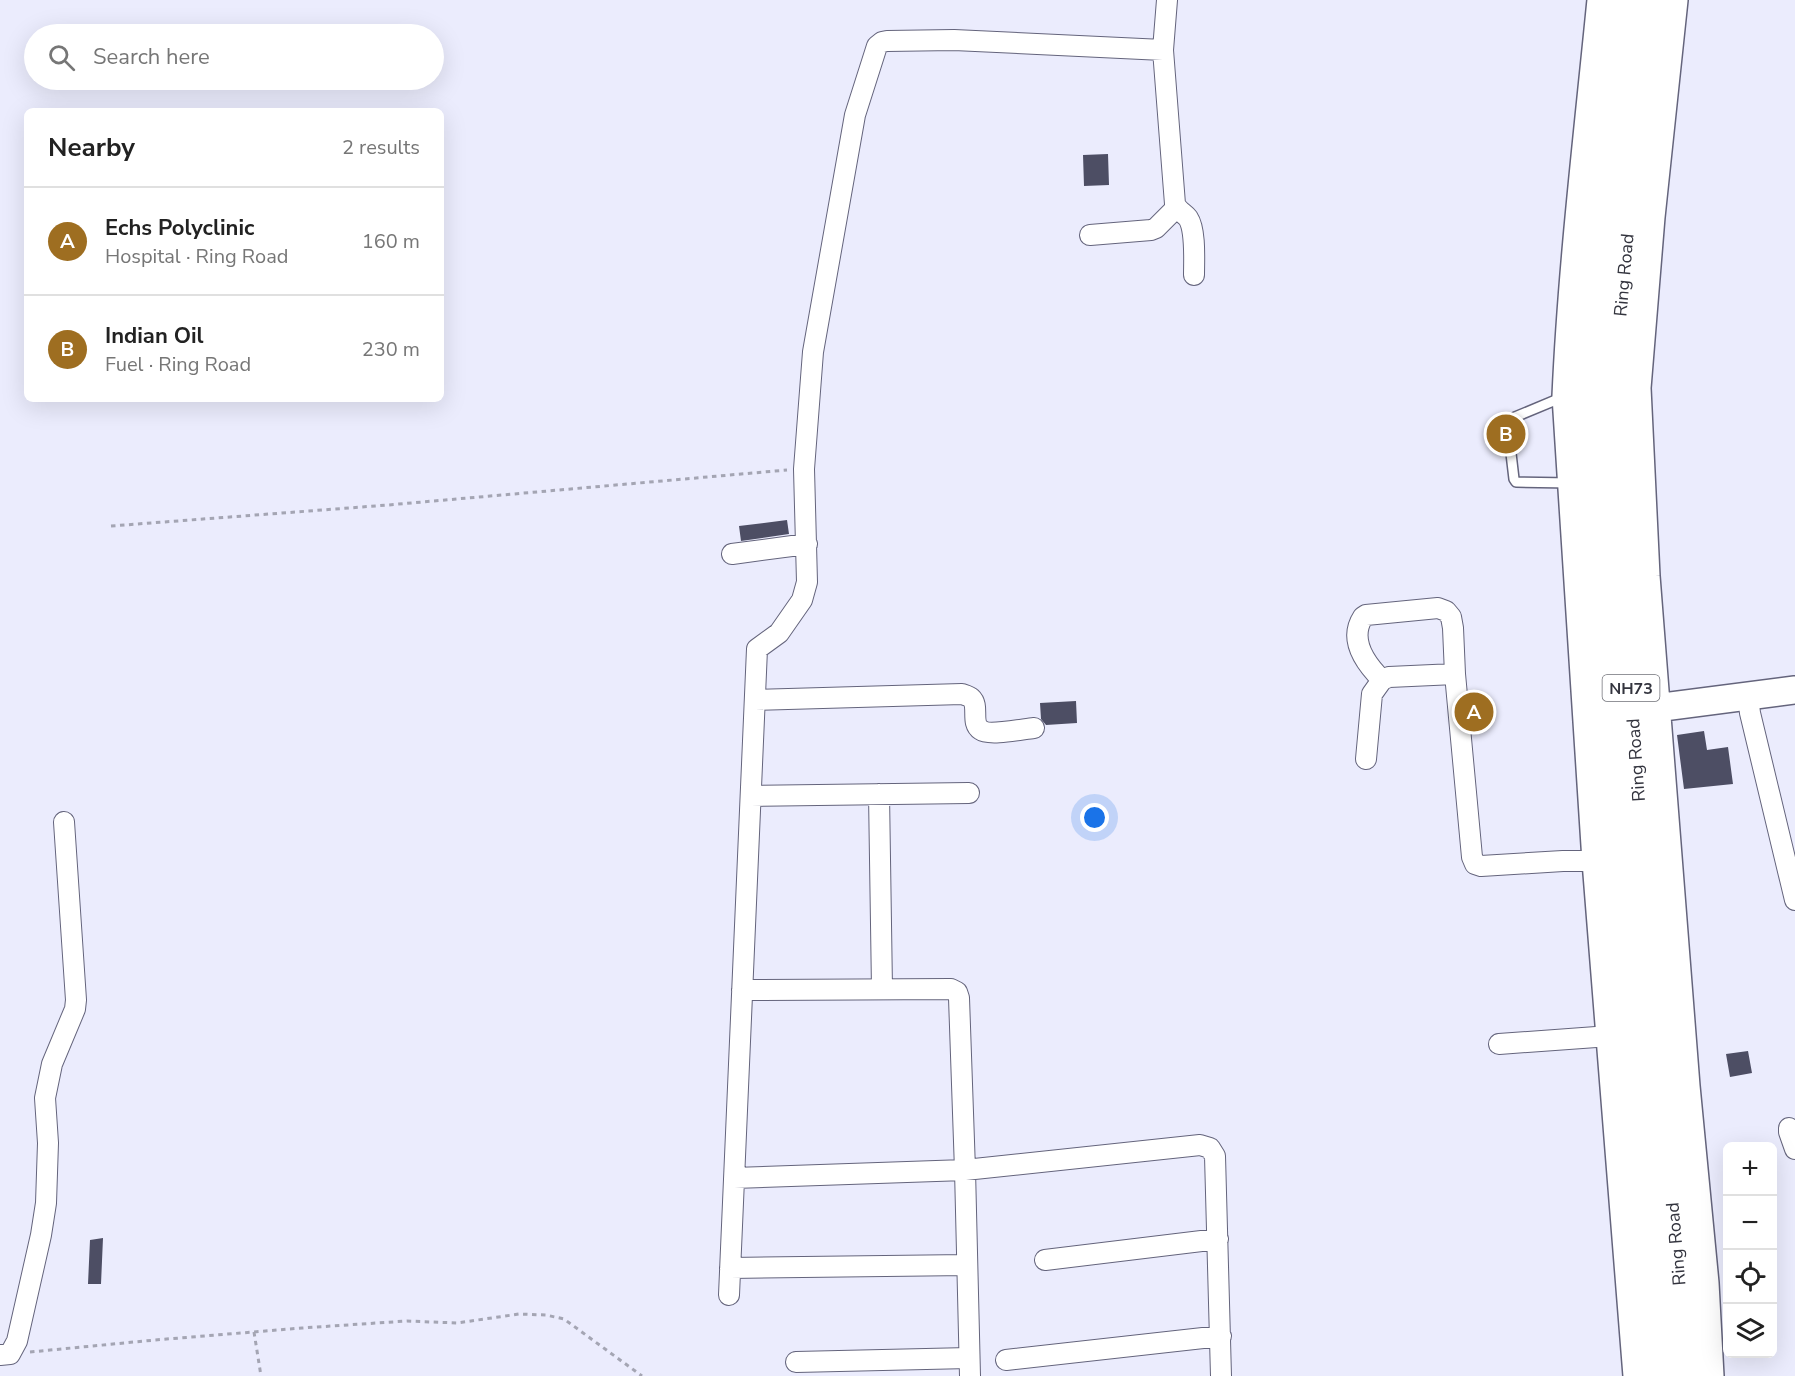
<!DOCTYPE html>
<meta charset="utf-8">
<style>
:root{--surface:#fff;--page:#f2f2f2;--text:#222;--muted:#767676;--line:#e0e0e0;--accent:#9e6e21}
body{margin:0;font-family:"Nunito Sans",sans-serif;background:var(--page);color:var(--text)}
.controls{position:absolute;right:18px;bottom:18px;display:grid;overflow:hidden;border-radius:9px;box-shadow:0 6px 24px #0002}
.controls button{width:54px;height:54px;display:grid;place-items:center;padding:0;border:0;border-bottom:2px solid var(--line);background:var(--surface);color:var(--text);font:30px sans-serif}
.you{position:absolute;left:1095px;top:818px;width:21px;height:21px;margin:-15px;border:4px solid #fff;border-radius:50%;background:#1a73e8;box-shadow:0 0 0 9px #1a73e833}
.badge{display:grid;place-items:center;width:39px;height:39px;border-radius:50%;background:var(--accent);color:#fff;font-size:20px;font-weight:700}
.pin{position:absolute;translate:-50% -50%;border:3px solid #fff;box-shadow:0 2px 6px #0006}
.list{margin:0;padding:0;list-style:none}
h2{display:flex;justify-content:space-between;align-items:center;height:78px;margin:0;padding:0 24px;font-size:26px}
h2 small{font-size:20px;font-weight:400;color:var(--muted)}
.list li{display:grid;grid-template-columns:39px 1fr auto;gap:18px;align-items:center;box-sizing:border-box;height:108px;padding:0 24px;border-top:2px solid var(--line)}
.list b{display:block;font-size:22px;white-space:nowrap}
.list p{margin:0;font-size:20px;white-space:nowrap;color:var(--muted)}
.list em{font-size:20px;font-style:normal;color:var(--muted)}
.icon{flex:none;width:33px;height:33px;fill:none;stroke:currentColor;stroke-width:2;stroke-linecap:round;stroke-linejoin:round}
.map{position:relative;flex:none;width:1795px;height:1376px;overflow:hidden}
.search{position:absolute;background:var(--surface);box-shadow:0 6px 24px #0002;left:24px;top:24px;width:420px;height:66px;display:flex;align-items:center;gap:15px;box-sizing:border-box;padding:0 21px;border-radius:33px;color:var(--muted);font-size:22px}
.panel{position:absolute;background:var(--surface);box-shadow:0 6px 24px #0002;left:24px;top:108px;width:420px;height:294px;border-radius:9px}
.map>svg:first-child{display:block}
</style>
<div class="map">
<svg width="1795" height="1376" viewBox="0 0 1795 1376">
<rect width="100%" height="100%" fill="#ebecfd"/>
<path fill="#4d4e64" d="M1108,154L1109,185L1084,186L1083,155Z
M787,520L789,534L741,541L739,526Z
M1076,701L1077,723L1046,725L1041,719L1040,703Z
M1704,731L1707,750L1728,747L1733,784L1684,789L1677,735Z
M1748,1051L1752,1073L1730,1077L1726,1054Z
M103,1238L101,1284H88L90,1240Z"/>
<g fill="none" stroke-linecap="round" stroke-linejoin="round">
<defs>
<path id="lane" d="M1563,397L1515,417L1508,428L1514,479L1516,482L1571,483"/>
<path id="street" d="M1167,0L1163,50L1175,204C1178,211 1184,213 1188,218C1196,230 1194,261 1194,275
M1090,235L1151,230L1156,228L1176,208
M732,554L807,544
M1382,680C1366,664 1348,640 1363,617L1366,615L1438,608L1446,611L1451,617L1453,628L1455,674L1472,857L1475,864L1481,866L1563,861H1596
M1748,697L1750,713L1795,900
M755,700L962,694C965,695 969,696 971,698C980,706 970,723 981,730C989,736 1023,729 1034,728
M1366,759L1372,694L1382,680L1389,677L1455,674
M879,794L882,989
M751,796L969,793
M742,990L951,989L957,992L959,998L965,1170L970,1376
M1499,1044L1610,1036
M1789,1128V1132L1795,1149
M734,1178L965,1170L1200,1145L1210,1148L1215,1156L1221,1376
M1045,1260L1218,1239
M730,1268L967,1265
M729,1295L757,649L779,633L802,600L807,582L804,469L813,352L855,115L877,46L882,42L887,41L954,40L1163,50
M0,1355L10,1354L17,1341L41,1235L46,1203L48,1143L45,1098L52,1064L75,1009L76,1000L64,822
M1006,1360L1221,1336
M796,1362L969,1358"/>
<path id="secondary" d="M1601,0C1588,132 1572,264 1566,396L1596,861L1637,1376
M1674,0L1651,217L1637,388L1646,576L1686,1086L1705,1283L1710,1376
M1640,710L1795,690"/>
<path id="highway" d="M1625,0C1611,131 1592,262 1592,394C1592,470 1598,546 1602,622C1616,874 1644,1124 1659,1376
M1649,0L1620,322L1615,389L1620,512L1633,720L1686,1376"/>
</defs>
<use href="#lane" stroke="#64647c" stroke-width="12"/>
<use href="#street" stroke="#64647c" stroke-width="22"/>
<use href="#secondary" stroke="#64647c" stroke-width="30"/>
<use href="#highway" stroke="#64647c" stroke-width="36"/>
<path stroke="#a4a5b3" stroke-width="3" stroke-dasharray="4.5 4.5" stroke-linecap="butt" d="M111,526L388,505L787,470
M254,1332L261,1376
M30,1352L155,1340L302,1328L407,1321L457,1323L519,1314L546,1315L564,1319L642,1376"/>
<use href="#lane" stroke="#fff" stroke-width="9"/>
<use href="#street" stroke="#fff" stroke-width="20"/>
<use href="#secondary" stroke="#fff" stroke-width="27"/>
<use href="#highway" stroke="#fff" stroke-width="33"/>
</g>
<g text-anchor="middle" stroke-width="6" stroke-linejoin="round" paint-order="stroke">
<rect fill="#fff" stroke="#707178" stroke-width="1.5" x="1602.5" y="675" width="57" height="26" rx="4.5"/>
<g font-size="16" font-weight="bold" fill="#33343e">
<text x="1631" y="694">NH73</text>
</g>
<g font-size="18" fill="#33343e" stroke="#fff">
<text transform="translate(1624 275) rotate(-85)" y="6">Ring Road</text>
<text transform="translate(1636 760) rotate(-94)" y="6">Ring Road</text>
<text transform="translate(1676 1244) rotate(-95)" y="6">Ring Road</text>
</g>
</g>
</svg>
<div class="controls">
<button>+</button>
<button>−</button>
<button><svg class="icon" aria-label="locate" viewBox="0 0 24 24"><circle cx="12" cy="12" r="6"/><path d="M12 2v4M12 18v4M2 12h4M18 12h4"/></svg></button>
<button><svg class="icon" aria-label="layers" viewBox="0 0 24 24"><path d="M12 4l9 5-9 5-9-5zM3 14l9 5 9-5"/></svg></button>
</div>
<div class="you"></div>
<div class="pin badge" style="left:1474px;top:712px">A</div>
<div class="pin badge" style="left:1506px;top:434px">B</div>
<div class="search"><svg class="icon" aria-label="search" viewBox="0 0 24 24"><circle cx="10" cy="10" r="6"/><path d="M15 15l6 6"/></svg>Search here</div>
<section class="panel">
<h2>Nearby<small>2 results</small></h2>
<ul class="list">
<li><span class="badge">A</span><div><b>Echs Polyclinic</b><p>Hospital · Ring Road</p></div><em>160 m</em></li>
<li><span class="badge">B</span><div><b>Indian Oil</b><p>Fuel · Ring Road</p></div><em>230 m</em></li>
</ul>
</section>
</div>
